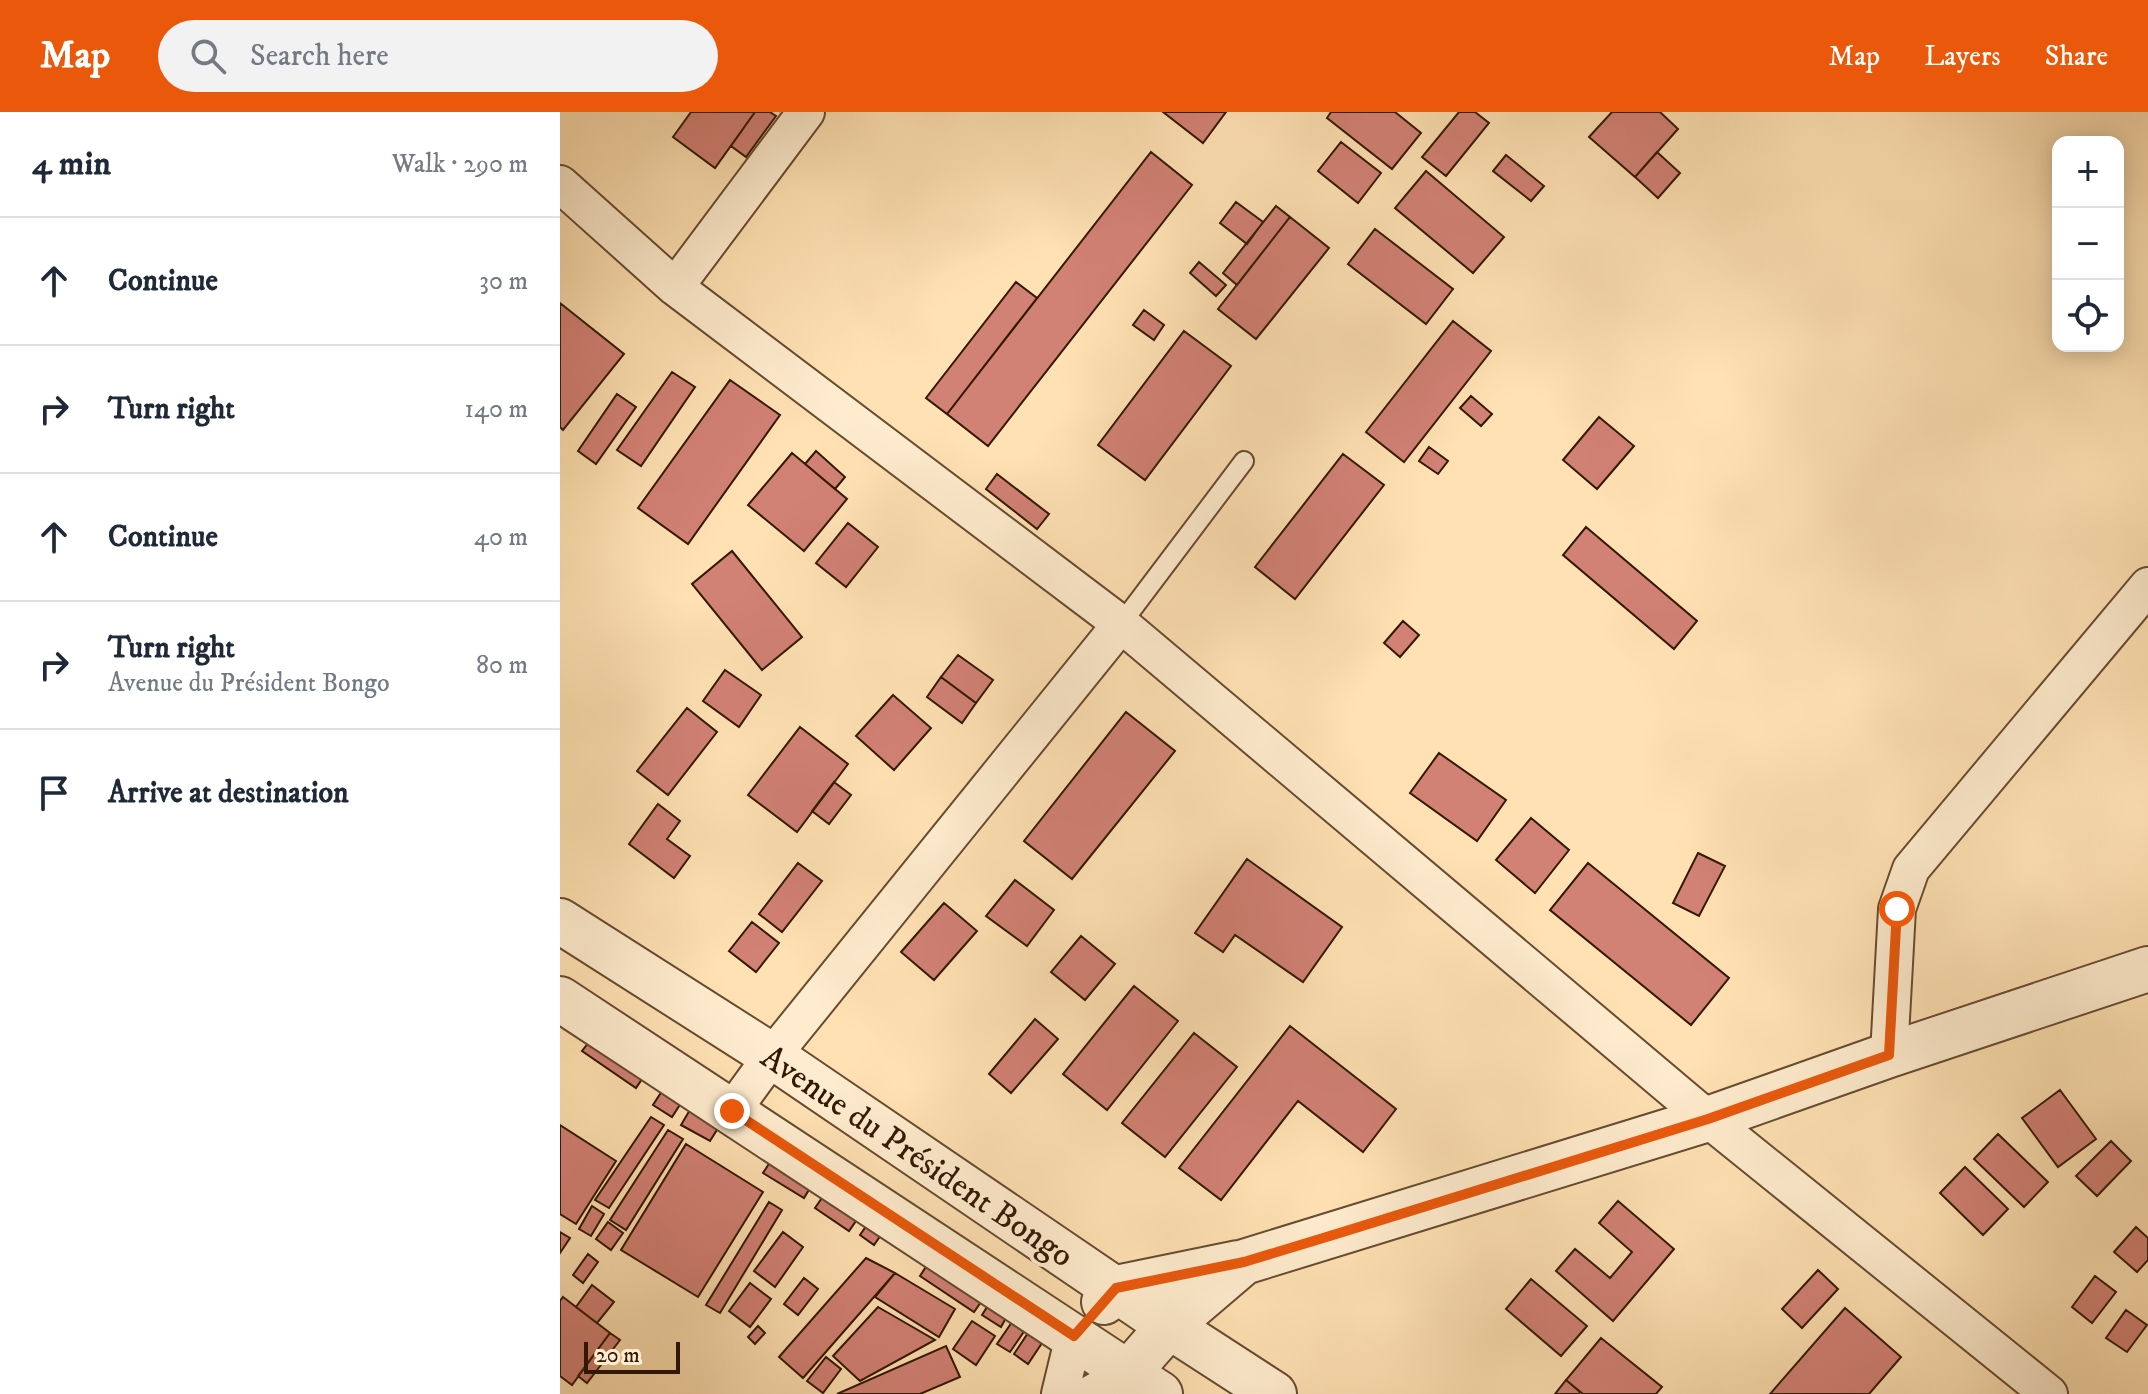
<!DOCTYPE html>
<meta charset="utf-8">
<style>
:root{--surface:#fff;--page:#f2f2f3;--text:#1f2937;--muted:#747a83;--line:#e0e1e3;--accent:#ea580c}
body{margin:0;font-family:"IM FELL DW Pica",serif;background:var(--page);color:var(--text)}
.controls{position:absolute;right:24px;top:24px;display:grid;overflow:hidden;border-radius:16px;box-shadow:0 4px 20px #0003}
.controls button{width:72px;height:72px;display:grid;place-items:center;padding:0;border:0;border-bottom:2px solid var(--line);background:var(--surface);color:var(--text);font:40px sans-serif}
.scale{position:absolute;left:24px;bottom:20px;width:96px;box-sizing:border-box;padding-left:8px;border:4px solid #331904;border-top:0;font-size:22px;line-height:28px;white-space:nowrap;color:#331904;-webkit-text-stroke:6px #ffecce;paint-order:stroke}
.stop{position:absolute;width:24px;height:24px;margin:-18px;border:6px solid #ea580c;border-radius:50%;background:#fff}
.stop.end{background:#ea580c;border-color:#fff;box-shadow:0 2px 8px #0008}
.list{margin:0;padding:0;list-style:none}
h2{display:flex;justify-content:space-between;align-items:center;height:104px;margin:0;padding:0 32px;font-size:34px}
h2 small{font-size:26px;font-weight:400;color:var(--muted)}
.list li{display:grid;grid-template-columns:52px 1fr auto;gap:24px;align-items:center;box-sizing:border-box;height:128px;padding:0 32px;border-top:2px solid var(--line)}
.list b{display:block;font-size:30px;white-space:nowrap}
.list p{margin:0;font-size:26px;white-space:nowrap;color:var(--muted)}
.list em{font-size:26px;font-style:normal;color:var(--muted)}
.icon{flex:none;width:44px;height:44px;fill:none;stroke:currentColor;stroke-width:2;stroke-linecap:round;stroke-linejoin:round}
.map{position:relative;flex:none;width:1588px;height:1282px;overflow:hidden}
header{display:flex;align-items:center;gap:48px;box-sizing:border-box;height:112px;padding:0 40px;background:var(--accent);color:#fff}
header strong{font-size:38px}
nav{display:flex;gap:44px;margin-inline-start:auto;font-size:28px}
.search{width:560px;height:72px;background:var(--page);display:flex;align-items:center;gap:20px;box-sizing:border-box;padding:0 28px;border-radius:44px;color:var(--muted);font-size:30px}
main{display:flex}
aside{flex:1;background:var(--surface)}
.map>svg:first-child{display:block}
</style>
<header>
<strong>Map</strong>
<div class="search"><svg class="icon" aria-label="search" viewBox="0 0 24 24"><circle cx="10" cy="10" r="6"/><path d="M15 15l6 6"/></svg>Search here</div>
<nav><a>Map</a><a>Layers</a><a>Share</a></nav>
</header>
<main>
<aside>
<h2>4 min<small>Walk · 290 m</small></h2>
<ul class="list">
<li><svg class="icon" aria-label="ahead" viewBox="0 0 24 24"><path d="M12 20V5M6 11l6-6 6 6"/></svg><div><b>Continue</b></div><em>30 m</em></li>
<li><svg class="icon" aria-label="right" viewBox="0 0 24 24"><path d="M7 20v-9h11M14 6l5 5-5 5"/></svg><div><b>Turn right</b></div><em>140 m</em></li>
<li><svg class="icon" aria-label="ahead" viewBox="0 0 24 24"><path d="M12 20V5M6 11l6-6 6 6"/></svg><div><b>Continue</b></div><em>40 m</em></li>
<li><svg class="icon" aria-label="right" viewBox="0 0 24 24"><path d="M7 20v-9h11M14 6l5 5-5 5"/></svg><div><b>Turn right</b><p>Avenue du Président Bongo</p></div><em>80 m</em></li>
<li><svg class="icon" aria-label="arrive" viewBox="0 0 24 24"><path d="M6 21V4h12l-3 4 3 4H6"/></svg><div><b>Arrive at destination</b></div></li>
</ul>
</aside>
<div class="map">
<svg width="1588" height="1282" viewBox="0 0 1588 1282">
<rect width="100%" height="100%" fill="#ffe1b3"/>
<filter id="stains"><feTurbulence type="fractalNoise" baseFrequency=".0025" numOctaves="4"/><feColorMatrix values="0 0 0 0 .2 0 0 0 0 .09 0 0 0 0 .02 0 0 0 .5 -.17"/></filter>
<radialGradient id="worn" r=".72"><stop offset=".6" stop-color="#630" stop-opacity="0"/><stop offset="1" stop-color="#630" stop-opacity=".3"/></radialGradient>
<path fill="#d28175" stroke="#331904" stroke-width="2" d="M131,0H195L155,56L113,25Z
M195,0H210L216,4L186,45L171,34Z
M603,0H666L643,31Z
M771,0H835L861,21L832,57L767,6Z
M899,0H915L929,11L886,64L862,45Z
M1052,0H1100L1118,17L1075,65L1029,25Z
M781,30L821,61L798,91L758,59Z
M591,40L632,73L428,334L387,302Z
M1097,40L1120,61L1098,86L1075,65Z
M946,43L984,74L971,89L933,59Z
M866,59L944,125L913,161L835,96Z
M676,90L703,110L687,132L660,111Z
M716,94L730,105L677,173L663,161Z
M730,105L769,136L696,227L658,197Z
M815,117L893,177L866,212L788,152Z
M639,150L666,173L656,184L630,161Z
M456,170L477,186L387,302L366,286Z
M0,191L64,242L3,318L0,315Z
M584,198L604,213L594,228L573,213Z
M893,209L931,239L844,350L806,320Z
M624,219L671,254L585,368L538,333Z
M112,260L135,275L81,354L57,338Z
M170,268L220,303L128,432L78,396Z
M57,282L76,295L36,352L18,339Z
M911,284L932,302L921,314L900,296Z
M1039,305L1074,334L1037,377L1003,348Z
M869,335L888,349L878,362L859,349Z
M256,339L285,365L275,377L245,352Z
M232,341L287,387L244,439L188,393Z
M783,342L824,373L735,487L695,455Z
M437,362L489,402L477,417L426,377Z
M288,411L318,435L286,475L256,451Z
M1026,415L1137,509L1114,537L1003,443Z
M172,439L242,525L202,558L132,472Z
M843,509L859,523L840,545L824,531Z
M398,543L433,568L416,591L381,565Z
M165,558L201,583L179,615L143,589Z
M381,565L416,591L402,611L367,585Z
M333,583L371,616L334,658L296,624Z
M127,596L157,620L108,683L77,659Z
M566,600L615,639L512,767L464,729Z
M240,615L288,652L237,720L188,683Z
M879,641L946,688L917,729L850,681Z
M274,670L291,683L269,712L252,699Z
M98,692L120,709L107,727L130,744L114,766L69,732Z
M971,706L1009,738L975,781L936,748Z
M1138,741L1165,754L1139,804L1113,791Z
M687,747L782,815L743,870L675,823L663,840L635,821Z
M238,751L262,769L222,820L199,802Z
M1028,751L1169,866L1131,913L990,798Z
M455,768L494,798L467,834L426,804Z
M384,791L417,819L374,868L341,840Z
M192,810L219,831L196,860L169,839Z
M521,824L555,852L525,888L491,860Z
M574,874L618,909L547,998L503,962Z
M475,907L498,927L451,981L429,962Z
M730,914L836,997L803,1040L738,989L661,1088L619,1056Z
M634,921L677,955L605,1045L562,1011Z
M29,930L82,967L76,976L22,939Z
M1500,978L1536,1027L1498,1055L1462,1006Z
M102,979L121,991L112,1005L93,993Z
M131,996L160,1013L150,1029L121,1013Z
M91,1005L104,1013L49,1096L35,1088Z
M0,1013L56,1049L16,1112L0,1102Z
M108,1018L123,1027L66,1118L50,1108Z
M1438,1022L1488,1070L1464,1095L1414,1047Z
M1551,1029L1571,1049L1537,1084L1516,1064Z
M126,1032L203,1080L138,1185L61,1138Z
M212,1047L253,1071L244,1086L203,1061Z
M1405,1055L1448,1097L1423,1123L1380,1081Z
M264,1083L298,1106L289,1119L255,1096Z
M1058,1089L1114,1137L1053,1209L996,1159L1015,1137L1050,1166L1072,1140L1039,1111Z
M209,1090L222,1098L160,1201L146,1193Z
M32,1094L44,1102L31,1124L19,1117Z
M48,1110L63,1121L51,1138L36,1127Z
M309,1110L323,1120L314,1133L300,1123Z
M1576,1115L1588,1126V1148L1577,1160L1554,1140Z
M0,1120L10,1126L0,1141Z
M223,1120L243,1135L215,1175L194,1159Z
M28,1142L38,1150L23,1171L13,1163Z
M306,1146L335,1161L243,1266L219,1245Z
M369,1150L423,1187L414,1200L360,1164Z
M1258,1158L1278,1177L1242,1216L1222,1197Z
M335,1161L395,1197L379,1225L315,1185Z
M1535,1164L1556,1180L1532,1211L1512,1195Z
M244,1166L258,1177L238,1203L224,1192Z
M971,1167L1027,1214L1001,1244L946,1197Z
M190,1171L211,1187L190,1215L169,1199Z
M32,1173L54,1190L37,1211L16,1195Z
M3,1185L50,1221L12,1273L0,1264V1189Z
M429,1192L447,1204L441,1215L422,1203Z
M318,1195L375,1228L300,1269L273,1244Z
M1285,1196L1341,1245L1309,1282H1210Z
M1566,1198L1587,1213L1567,1240L1546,1226Z
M412,1209L435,1224L416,1253L393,1237Z
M452,1210L465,1218L450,1240L437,1232Z
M198,1214L205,1221L195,1232L188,1225Z
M50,1221L60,1228L27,1271L18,1264Z
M468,1221L482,1231L468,1252L454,1242Z
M1041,1226L1102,1275L1096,1282H1023L1006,1268Z
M386,1234L400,1265L360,1282H277Z
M266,1245L281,1257L263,1281L247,1269Z
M1006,1268L1020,1280L1019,1282H995Z"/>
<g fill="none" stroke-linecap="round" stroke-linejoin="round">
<defs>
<path id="service" d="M561,512L684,349"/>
<path id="minor" d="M0,72L115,175L561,512L1148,1007L1489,1282
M115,175L246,0
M1329,943L1337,797L1351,757L1588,474
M172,999L212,944L561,512
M500,1282L514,1224
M531,1282L568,1261"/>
<path id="tertiary" d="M0,809L212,944L609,1214L714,1282
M0,887L600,1282
M544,1190L556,1176L678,1151
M568,1261L609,1214L684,1150L1148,1007L1329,943L1588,857"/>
</defs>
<use href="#service" stroke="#664b30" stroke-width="22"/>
<use href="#minor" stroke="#664b30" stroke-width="40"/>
<use href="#tertiary" stroke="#664b30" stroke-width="48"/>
<use href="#service" stroke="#ffecce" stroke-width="18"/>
<use href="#minor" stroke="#ffecce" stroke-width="36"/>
<use href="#tertiary" stroke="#ffecce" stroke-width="44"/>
</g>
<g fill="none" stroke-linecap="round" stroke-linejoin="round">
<path stroke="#ea580c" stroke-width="10" d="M172,999L514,1224L556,1176L684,1150L773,1123L1148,1007L1329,943L1337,797"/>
</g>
<g text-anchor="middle" stroke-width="8" stroke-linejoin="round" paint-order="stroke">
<g font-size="34" fill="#331904" stroke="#ffecce">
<text transform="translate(358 1043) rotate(34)" y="12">Avenue du Président Bongo</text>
</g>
</g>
<rect width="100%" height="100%" filter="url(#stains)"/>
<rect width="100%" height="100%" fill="url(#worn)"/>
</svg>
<div class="controls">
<button>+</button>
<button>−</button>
<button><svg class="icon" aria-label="locate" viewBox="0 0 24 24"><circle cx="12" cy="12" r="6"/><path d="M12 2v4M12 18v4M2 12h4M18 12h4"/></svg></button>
</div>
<div class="scale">20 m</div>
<div class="stop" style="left:1337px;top:797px"></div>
<div class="stop end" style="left:172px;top:999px"></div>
</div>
</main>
